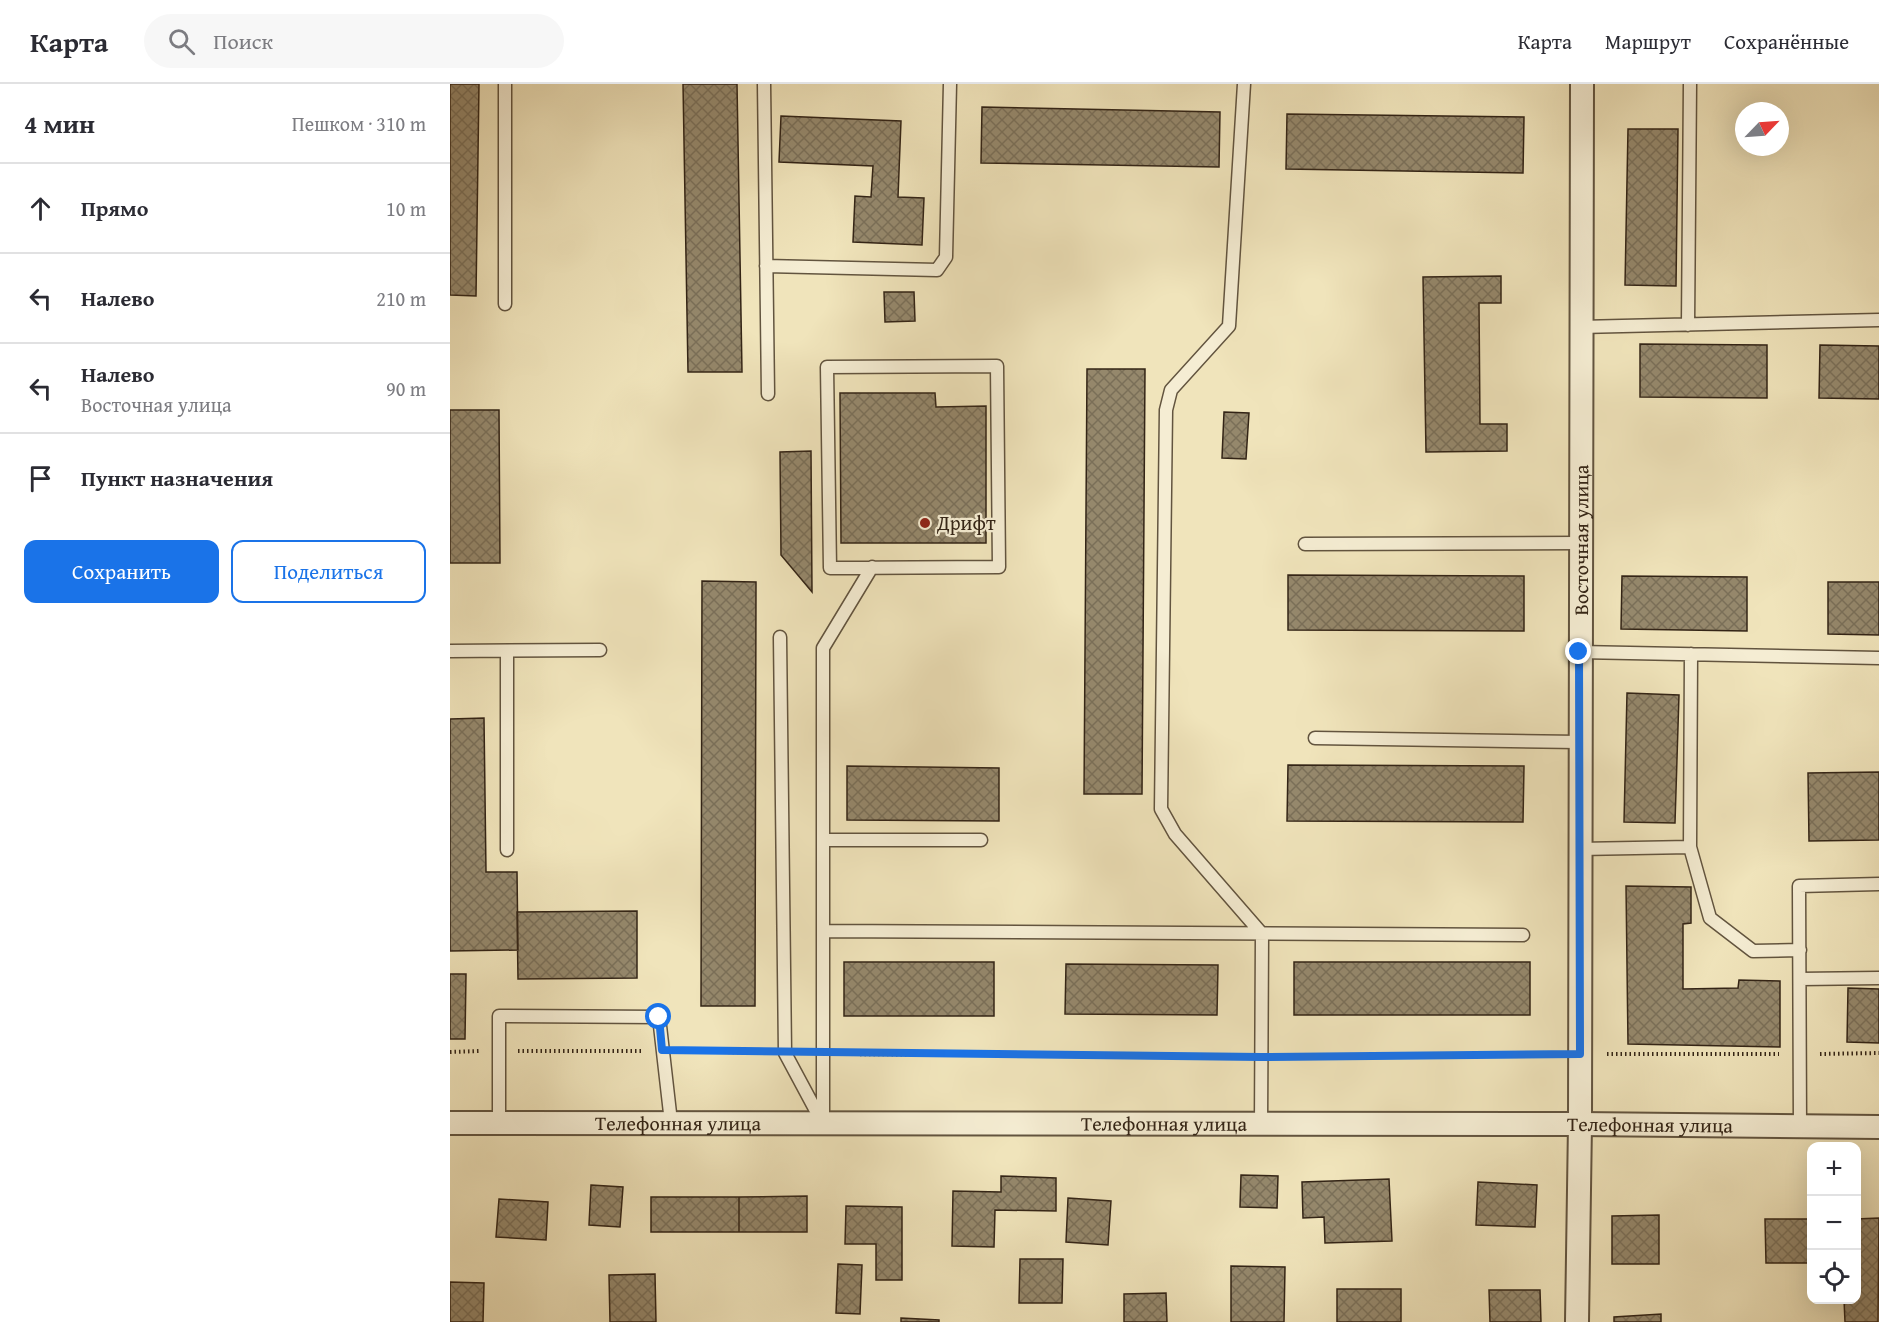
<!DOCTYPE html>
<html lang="ru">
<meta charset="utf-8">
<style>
:root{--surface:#fff;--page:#f7f7f7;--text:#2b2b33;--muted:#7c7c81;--line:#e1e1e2;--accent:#1a73e8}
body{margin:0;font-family:"Gentium Book Plus",serif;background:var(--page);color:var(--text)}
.controls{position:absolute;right:18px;bottom:18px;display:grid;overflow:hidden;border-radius:12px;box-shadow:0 6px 24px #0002}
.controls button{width:54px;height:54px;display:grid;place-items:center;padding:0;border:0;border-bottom:2px solid var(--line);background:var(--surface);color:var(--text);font:30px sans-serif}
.compass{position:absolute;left:1285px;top:18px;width:54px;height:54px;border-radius:50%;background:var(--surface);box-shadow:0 6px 24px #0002;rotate:65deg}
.stop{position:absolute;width:18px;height:18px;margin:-14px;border:4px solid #1a73e8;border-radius:50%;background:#fff}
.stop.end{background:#1a73e8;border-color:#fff;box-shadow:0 2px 6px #0008}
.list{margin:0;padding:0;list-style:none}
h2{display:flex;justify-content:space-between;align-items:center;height:78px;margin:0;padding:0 24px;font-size:26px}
h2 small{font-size:20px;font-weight:400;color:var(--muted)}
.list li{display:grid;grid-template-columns:39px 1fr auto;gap:18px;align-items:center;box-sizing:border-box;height:90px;padding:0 24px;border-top:2px solid var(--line)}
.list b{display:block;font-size:22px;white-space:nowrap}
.list p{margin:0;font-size:20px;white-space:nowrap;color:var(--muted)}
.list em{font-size:20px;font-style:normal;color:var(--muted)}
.actions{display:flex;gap:12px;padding:18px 24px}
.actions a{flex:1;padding:14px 0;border:2px solid var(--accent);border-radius:12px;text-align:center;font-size:21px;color:var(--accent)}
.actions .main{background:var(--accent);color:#fff}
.icon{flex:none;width:33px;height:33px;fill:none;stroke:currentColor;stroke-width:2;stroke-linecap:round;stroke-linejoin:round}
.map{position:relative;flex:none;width:1429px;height:1238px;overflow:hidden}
header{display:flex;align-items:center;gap:36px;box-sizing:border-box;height:84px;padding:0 30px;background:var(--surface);border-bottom:2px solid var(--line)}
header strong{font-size:28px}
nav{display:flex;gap:33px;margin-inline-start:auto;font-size:21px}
.search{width:420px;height:54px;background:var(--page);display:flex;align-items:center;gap:15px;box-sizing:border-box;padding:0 21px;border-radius:33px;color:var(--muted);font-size:22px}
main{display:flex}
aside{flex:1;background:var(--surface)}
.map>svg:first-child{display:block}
</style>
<header>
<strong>Карта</strong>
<div class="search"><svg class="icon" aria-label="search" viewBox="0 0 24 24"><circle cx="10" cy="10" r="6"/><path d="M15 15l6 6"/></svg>Поиск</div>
<nav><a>Карта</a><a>Маршрут</a><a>Сохранённые</a></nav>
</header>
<main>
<aside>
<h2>4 мин<small>Пешком · 310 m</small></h2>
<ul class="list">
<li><svg class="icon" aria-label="ahead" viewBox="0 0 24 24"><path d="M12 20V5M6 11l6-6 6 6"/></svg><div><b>Прямо</b></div><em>10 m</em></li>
<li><svg class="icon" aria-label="left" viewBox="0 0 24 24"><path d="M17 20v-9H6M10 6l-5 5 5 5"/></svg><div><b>Налево</b></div><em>210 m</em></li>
<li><svg class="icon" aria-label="left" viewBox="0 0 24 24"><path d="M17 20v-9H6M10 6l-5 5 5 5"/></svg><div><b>Налево</b><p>Восточная улица</p></div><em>90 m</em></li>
<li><svg class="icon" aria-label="arrive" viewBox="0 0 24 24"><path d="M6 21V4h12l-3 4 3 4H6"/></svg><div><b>Пункт назначения</b></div></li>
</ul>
<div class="actions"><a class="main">Сохранить</a><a>Поделиться</a></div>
</aside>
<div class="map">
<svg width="1429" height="1238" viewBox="0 0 1429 1238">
<defs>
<pattern id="building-cross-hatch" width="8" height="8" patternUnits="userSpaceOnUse" patternTransform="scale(1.5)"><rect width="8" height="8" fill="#95886c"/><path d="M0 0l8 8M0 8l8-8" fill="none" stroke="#7a6f58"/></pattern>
</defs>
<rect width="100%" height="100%" fill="#f0e4bb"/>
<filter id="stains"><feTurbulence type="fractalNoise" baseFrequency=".00333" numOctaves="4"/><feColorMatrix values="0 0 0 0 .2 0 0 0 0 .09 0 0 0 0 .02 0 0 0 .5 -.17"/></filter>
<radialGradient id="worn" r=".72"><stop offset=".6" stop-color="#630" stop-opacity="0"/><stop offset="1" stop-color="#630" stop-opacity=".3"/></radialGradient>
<path fill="url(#building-cross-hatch)" stroke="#332416" stroke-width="1.5" d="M0,0H29L26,212L0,211Z
M233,0H287L292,288H238Z
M532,23L770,28L769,83L531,79Z
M837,30L1074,33L1073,89L836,85Z
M331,32L451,37L448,113L474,114L472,161L403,158L405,112L421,113L423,82L329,78Z
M1178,45H1228L1226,202L1175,201Z
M1051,192V219H1029L1030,340H1057V367L976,368L973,193Z
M434,208H464L465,237L435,238Z
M1190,260L1317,261V314L1190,313Z
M1370,261L1429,262V315L1369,314Z
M637,285H695L692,710H634Z
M390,309H485L486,323L536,322V459H391Z
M0,326H49L50,479H0Z
M774,328L799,329L796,375L772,374Z
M361,367L362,508L331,471L330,368Z
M838,491L1074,492V547L838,546Z
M1172,492L1297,493V547L1171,545Z
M252,497L306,498L305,922H251Z
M1378,498H1429V551L1378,550Z
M1177,609L1229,611L1225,739L1174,738Z
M34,634L36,788H67L68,866L0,867V635Z
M838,681L1074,682L1073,738L837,737Z
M397,682L549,684V737L397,736Z
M1429,688V756L1359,757L1358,689Z
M1176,802L1241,803V839L1233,840V905L1288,904L1289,896L1330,897V963L1178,960Z
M187,827V894L68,895L67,828Z
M394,878H544V932H394Z
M844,878H1080V931H844Z
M616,880L768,881L767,931L615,930Z
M0,890H16L15,955H0Z
M1398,904L1429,905V959L1397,958Z
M791,1091L828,1092L827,1124L790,1123Z
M551,1092L606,1094V1127L545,1126L544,1163L502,1162L503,1107L551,1108Z
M939,1095L942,1157L875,1159L874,1133L853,1134L852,1098Z
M1028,1098L1087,1101L1085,1143L1026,1141Z
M141,1101L173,1103L170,1143L139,1141Z
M357,1112V1148H289V1113Z
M201,1113H289V1148H201Z
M618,1114L661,1117L658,1161L616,1158Z
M49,1115L98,1118L96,1156L46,1153Z
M396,1122L452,1123V1196H426V1160H395Z
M1209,1131V1180H1162V1132Z
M1429,1134L1428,1238H1395L1394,1216H1406V1135Z
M1315,1135H1362V1179H1316Z
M570,1175H613L612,1219H569Z
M388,1180L412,1181L410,1230L386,1229Z
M781,1182L835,1183L834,1238H781Z
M205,1190L206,1238H160L159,1191Z
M0,1198L34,1199L33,1238H0Z
M887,1205H951V1238H887Z
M1039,1206H1090L1091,1238H1040Z
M716,1209L717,1238H674V1210Z
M1211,1230V1238H1164V1233Z
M451,1234L489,1236V1238H451Z"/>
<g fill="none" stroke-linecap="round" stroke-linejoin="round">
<defs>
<path id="service" d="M314,0L318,310
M794,0L779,242L721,306L716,326L711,725L725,750L812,850L811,1042
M316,182L487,186L496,173L500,0
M55,220V0
M1238,241L1240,0
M1130,243L1429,236
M547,282L549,483L380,484L377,283Z
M855,460L1130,459
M330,553L335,969L372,1038
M0,567L150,566
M57,567V766
M1129,568L1429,574
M1241,570L1240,763L1260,834L1303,867L1350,866
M865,654L1129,658
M373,756H531
M1129,765L1240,763
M373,847L1073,851
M1350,895L1429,894
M49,1038V932L209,933L221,1038
M373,1039V564L422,483
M1350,1043L1349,802L1429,800"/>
<g id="minor">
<path id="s1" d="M0,1039L1130,1040L1429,1043"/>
<path id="s2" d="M1127,1238L1130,1040L1132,0"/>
</g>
</defs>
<use href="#service" stroke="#62543f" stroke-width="15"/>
<use href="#minor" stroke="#62543f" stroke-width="26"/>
<path stroke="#332416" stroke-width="4" stroke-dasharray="1.5 3" stroke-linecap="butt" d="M68,967H192
M233,967L315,969
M0,968L30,967
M392,970L792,973
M1157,970H1329
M1370,970L1429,969
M833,973L1104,970"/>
<use href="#service" stroke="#f5edd3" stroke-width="12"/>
<use href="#minor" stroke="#f5edd3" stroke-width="22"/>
</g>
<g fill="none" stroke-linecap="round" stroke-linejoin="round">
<path stroke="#1a73e8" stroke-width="8" d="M209,933L212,966L811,973L1130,970L1129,568"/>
</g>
<circle fill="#8f2418" stroke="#f5edd3" stroke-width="2" cx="475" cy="439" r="6"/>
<g text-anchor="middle" stroke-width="4.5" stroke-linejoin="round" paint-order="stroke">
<g font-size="20" fill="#332416" stroke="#f5edd3" text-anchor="start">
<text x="487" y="446">Дрифт</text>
</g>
<g font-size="20" fill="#332416" stroke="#f5edd3">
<text dy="7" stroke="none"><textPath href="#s2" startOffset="782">Восточная улица</textPath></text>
<text dy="7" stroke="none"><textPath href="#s1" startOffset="228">Телефонная улица</textPath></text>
<text dy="7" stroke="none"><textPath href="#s1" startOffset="714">Телефонная улица</textPath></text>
<text dy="7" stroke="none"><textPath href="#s1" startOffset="1200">Телефонная улица</textPath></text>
</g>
</g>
<rect width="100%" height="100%" filter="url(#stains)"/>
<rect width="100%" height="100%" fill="url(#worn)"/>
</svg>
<div class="controls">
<button>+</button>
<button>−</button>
<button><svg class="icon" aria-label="locate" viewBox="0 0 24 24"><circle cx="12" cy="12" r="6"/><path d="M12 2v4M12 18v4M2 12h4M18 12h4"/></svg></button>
</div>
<svg class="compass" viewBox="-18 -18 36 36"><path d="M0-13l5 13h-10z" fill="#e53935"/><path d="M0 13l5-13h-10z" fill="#7c7c81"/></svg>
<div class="stop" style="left:209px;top:933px"></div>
<div class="stop end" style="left:1129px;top:568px"></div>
</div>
</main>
